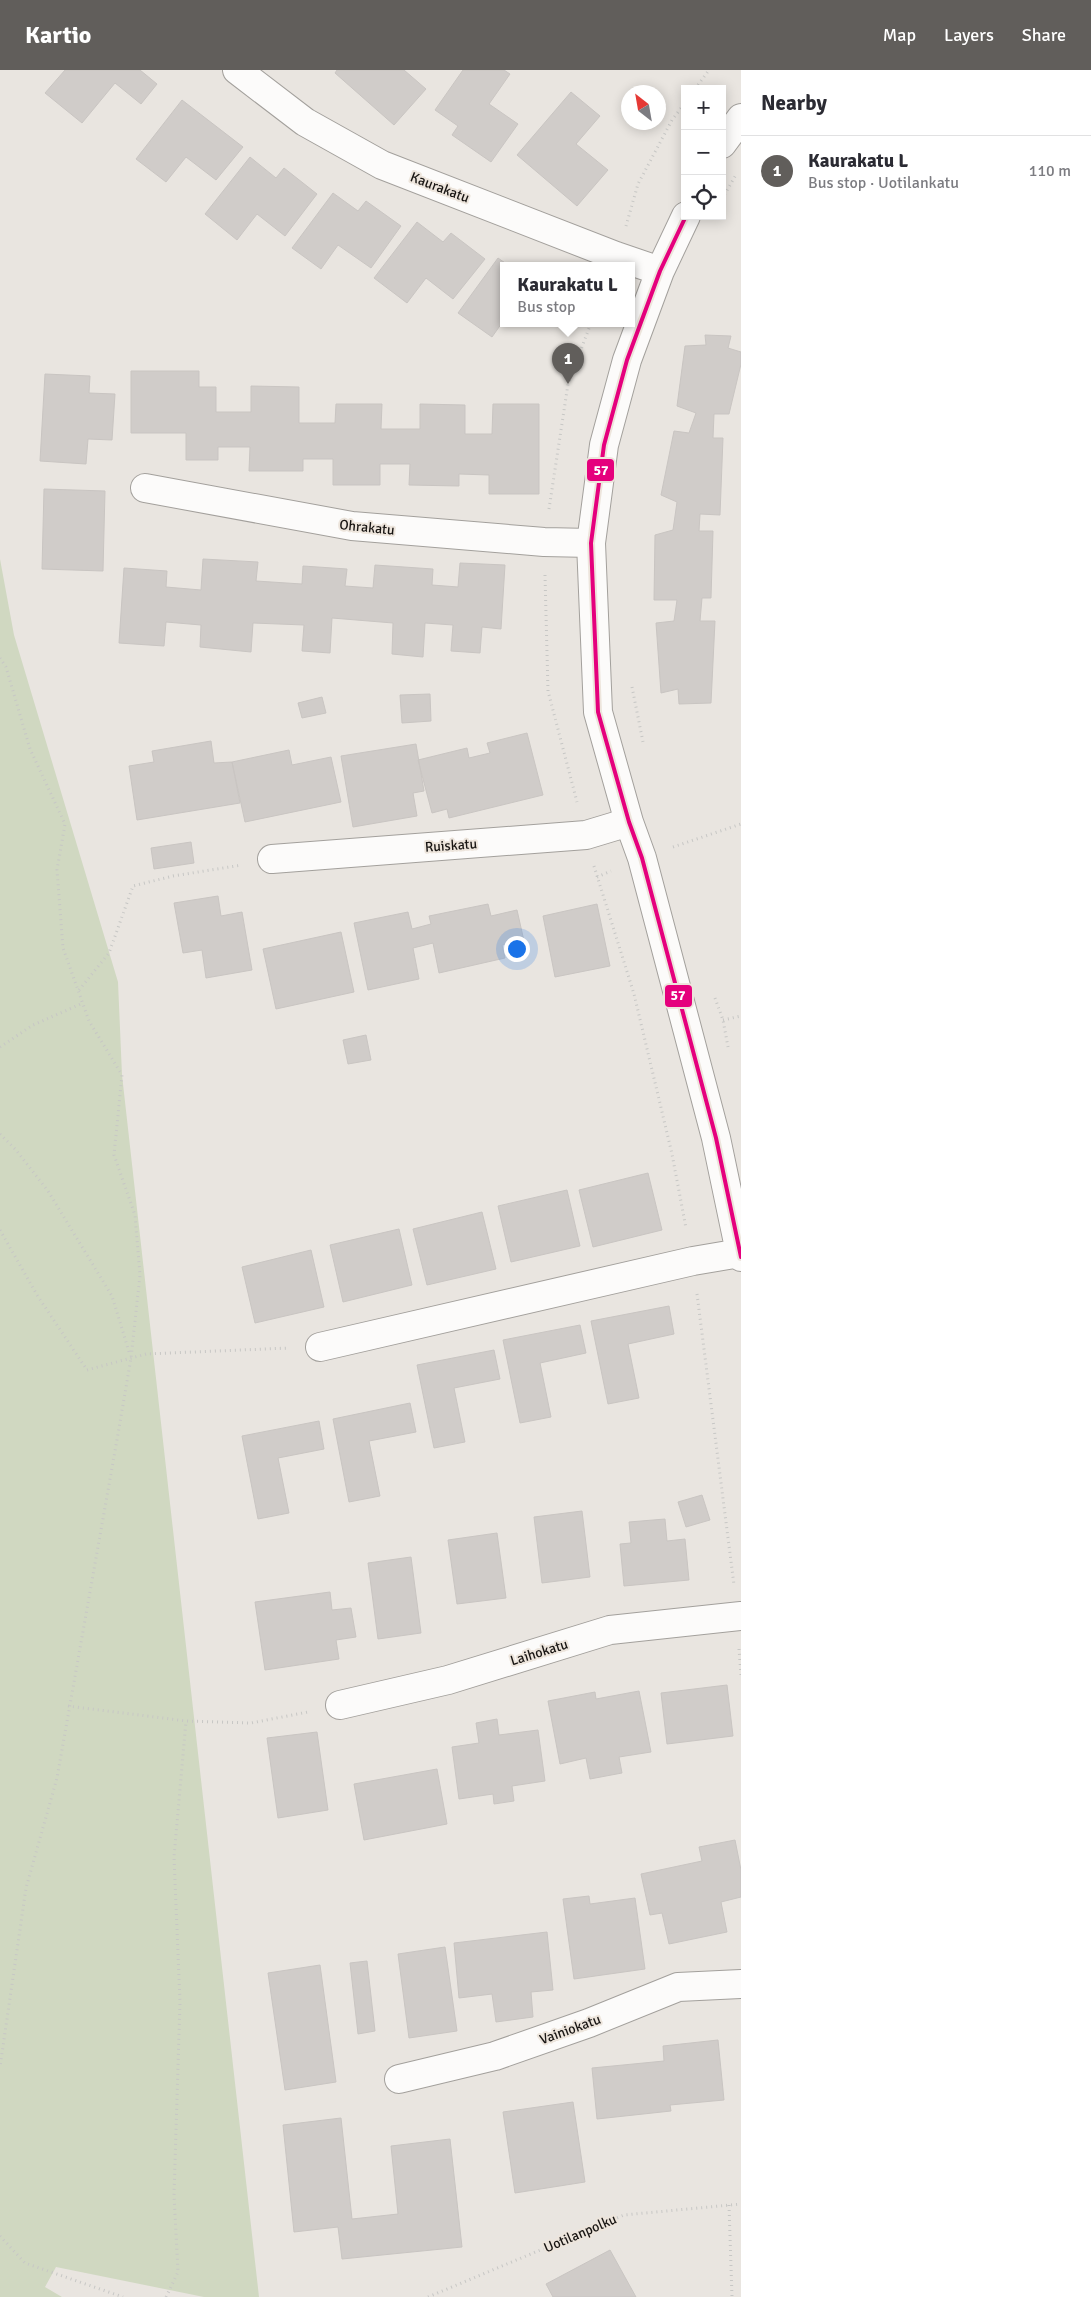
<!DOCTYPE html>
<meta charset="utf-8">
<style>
:root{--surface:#fff;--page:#f2f2f3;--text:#2b2b33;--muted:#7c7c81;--line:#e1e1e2;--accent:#615e5b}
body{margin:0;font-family:Signika,sans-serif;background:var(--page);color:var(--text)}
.controls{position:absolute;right:15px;top:15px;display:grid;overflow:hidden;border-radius:0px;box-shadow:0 2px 12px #0003}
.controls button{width:45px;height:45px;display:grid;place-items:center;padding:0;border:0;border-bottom:1px solid var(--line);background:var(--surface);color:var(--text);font:25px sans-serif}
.compass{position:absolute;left:621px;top:15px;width:45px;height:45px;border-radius:50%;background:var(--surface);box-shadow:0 2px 12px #0003;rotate:329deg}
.you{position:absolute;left:516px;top:878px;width:18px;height:18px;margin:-12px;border:4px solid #fff;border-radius:50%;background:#1a73e8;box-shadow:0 0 0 8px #1a73e833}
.badge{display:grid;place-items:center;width:32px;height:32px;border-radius:50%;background:var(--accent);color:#fff;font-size:16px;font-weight:700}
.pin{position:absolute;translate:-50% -41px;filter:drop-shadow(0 1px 2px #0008)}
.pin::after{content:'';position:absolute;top:26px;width:18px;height:15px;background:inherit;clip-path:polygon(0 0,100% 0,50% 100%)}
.popup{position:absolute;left:500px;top:192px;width:135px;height:65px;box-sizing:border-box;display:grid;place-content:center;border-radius:0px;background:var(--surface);filter:drop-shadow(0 1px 4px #0005);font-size:16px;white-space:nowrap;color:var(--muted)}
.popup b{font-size:19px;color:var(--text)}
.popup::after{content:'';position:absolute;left:50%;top:100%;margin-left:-10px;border:10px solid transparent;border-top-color:var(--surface)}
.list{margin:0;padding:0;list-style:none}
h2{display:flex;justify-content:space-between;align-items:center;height:65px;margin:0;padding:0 20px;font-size:21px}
h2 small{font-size:16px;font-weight:400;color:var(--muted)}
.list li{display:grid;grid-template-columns:32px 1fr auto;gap:15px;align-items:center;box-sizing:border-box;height:70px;padding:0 20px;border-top:1px solid var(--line)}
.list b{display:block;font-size:19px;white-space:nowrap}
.list p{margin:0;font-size:16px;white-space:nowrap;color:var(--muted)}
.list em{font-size:16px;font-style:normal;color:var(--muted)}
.icon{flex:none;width:28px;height:28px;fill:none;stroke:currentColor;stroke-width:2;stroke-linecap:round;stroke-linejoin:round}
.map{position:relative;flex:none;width:741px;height:2227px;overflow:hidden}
header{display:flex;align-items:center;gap:30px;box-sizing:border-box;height:70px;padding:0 25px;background:var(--accent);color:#fff}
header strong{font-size:24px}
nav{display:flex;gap:28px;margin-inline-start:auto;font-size:18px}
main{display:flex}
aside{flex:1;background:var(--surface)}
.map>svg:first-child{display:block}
</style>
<header>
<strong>Kartio</strong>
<nav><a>Map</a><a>Layers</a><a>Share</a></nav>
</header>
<main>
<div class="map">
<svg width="741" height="2227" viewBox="0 0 741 2227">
<rect width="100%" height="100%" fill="#e9e5e0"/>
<path fill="#d0d8c1" d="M0,489L14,565L118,912L122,1005L259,2227H204L56,2197L45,2217L62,2227H0Z"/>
<path fill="#d0ccc9" stroke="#c9c5c2" d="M65,0H140L157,14L141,34L115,13L82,53L45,23Z
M337,0H404L426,19L394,55L335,3Z
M463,0H504L510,4L489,34L518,54L491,92L452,65L458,56L435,40Z
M571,22L600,46L576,74L608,100L577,136L517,85Z
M182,30L243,77L216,110L186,87L166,112L136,89Z
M250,87L276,108L284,98L317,124L285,166L257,144L237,170L205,144Z
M333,123L358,141L366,131L401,156L371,198L338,175L321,199L292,178Z
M417,152L443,172L451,163L485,189L453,229L426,208L407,233L374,208Z
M498,188L508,195H504V250L492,267L458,243Z
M705,265L731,266L728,278L741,282V294L729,344H714L713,368H723L720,445L700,444L699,461H713L711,528H702L700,551H715L711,633L679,634L678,619L661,623L656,553L674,551L677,530H654L655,465L673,460L677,432L661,425L674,361L689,363L696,343L677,336L685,276L706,275Z
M131,301H199V317H216V342H251V316L299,317V353H335L336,334H382L381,359H420V334L465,335V364H492L493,334H539V424H489V405L459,404V416L409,415L410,394H380V415H333V389H303V401H249L250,377H218V390H186V363H131Z
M45,304L90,306L89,323L115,324L112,370L88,369L86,394L40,391Z
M44,419L105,421L103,501L42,499Z
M203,489L258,492L256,511L302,514L303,496L347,499L345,516L373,518L375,495L433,499L432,515L458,517L460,493L505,495L501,559L482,557L480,583L451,581L453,555L425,553L423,587L392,584L393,553L332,548L330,583L302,581L304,555L253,553L251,582L200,577L201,555L166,552L164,576L119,573L124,498L167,501L166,517L201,520Z
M430,624L431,651L402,653L400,625Z
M322,627L326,643L302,648L298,633Z
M527,663L543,725L449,748L447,739L432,743L418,690L467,678L469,688L490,683L487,673Z
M211,671L214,693L232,692L240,733L137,750L129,696L154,692L152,681Z
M416,674L424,721L413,723L417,746L353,757L341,686Z
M289,680L292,695L331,687L341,732L245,752L232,692Z
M191,772L194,793L154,799L151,778Z
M218,826L221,846L242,842L252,900L206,908L202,880L183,883L174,833Z
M488,834L491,846L517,840L524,871L502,875L505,888L439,903L433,873L413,878L419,909L368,920L354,853L408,842L412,859L431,854L429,846Z
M597,834L610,896L555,907L543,846Z
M341,862L354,922L276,939L263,879Z
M366,965L371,990L348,994L343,970Z
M648,1103L662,1160L593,1177L579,1120Z
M567,1120L580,1176L511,1192L498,1136Z
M482,1142L496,1199L427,1215L413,1159Z
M399,1159L412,1215L343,1232L330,1175Z
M311,1180L324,1237L255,1253L242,1197Z
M669,1236L674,1264L628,1274L639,1328L608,1334L591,1251Z
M580,1255L586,1283L540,1293L551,1347L520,1353L503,1270Z
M494,1280L500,1309L454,1318L465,1372L434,1378L417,1295Z
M410,1333L416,1362L369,1371L380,1426L349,1432L333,1349Z
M319,1351L324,1379L278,1388L289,1443L258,1449L242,1366Z
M702,1425L710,1450L686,1457L678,1432Z
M582,1441L590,1507L542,1513L534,1447Z
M665,1449L667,1471L685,1469L689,1510L624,1516L620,1474L631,1473L629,1452Z
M497,1463L506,1528L457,1534L448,1470Z
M411,1487L421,1563L378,1569L368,1493Z
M330,1522L332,1540L351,1538L356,1567L336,1570L339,1589L265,1600L255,1532Z
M727,1615L733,1666L667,1674L661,1623Z
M639,1621L651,1682L619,1687L622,1703L590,1709L586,1688L560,1694L548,1631L595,1622L596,1629Z
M497,1649L499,1665L538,1660L545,1711L512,1716L514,1731L494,1734L493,1724L459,1729L452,1677L479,1673L476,1653Z
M317,1662L328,1740L278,1748L267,1668Z
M437,1699L447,1754L364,1770L354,1714Z
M735,1770L741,1800V1827L721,1832L727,1862L669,1874L662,1843L650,1845L641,1804L702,1791L699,1777Z
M589,1826L590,1834L635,1828L645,1899L574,1909L563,1829Z
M547,1862L553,1920L531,1922L533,1947L496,1952L492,1924L459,1928L454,1873Z
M445,1877L457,1961L409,1968L398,1884Z
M367,1891L375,1961L358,1964L350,1893Z
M320,1895L336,2012L285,2020L268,1903Z
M718,1970L724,2030L670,2035L671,2041L597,2049L592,1998L664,1991L663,1976Z
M573,2032L585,2112L515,2123L503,2042Z
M341,2048L352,2149L398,2144L391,2076L450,2069L462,2177L342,2189L338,2157L294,2162L283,2055Z
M610,2180L636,2227H553L546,2214Z"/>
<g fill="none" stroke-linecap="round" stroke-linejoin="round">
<defs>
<path id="street" d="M237,0L305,52L382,95L616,186L660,201
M722,74L741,48
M686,146L660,201L627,290L604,375L591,473L598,642L629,752L642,788L716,1068L741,1187
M145,418L352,456L544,472L591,473
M272,789L586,765L629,752
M320,1277L693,1191L740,1183
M340,1635L448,1610L610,1560L741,1546
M399,2009L495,1986L589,1953L678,1917L741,1914"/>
</defs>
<use href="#street" stroke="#a3a09c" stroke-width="30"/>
<path stroke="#c7c7c5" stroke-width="3" stroke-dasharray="1 4" stroke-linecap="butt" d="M695,19L709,0
M722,129L737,103
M626,156L638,114L672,50L685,33
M549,439L568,314L591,253
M545,505L548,621L577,732
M0,588L6,597L30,679L65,754L57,800L63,878L89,951L122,1005L114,1085L135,1145L140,1205L131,1288L118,1364L57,1708L26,1818L0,1997
M632,617L643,672
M673,777L741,754
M594,796L634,924L672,1084L686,1158
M597,807L611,801
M79,920L109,883L133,816L173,806L242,795
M715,928L723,950L728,977
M723,950L741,946
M0,977L33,955L83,933
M0,1064L16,1080L48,1121L112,1226L130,1285
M0,1160L37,1225L87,1300L146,1284L289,1278
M697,1224L734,1515
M739,1579L741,1605
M68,1636L186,1651L251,1653L308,1642
M729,2135L732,2227
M0,2166L25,2193L123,2227
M166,2227L178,2202L174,2125L180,1932L174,1787L186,1651
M428,2227L624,2145L741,2134"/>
<use href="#street" stroke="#fcfbfa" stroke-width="28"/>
<defs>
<path id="bus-1" d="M686,146L660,201L627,290L604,375L591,473L598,642L629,752L642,788L716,1068L741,1187"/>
</defs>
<use href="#bus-1" stroke="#ede5dc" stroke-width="8"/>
<use href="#bus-1" stroke="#e5007d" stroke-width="4"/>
</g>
<g text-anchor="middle" stroke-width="4" stroke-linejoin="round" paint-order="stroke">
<g font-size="14" fill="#181513" stroke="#ede5dc">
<text transform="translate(440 117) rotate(21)" y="5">Kaurakatu</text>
<text transform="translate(367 457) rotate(6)" y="5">Ohrakatu</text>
<text transform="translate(451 775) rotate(-4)" y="5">Ruiskatu</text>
<text transform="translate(539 1582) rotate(-17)" y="5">Laihokatu</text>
<text transform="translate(570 1959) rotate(-20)" y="5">Vainiokatu</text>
<text transform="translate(580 2163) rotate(-23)" y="5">Uotilanpolku</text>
</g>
</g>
<g stroke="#ede5dc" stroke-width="2">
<rect x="586" y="388" width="29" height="24" rx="5" fill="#e5007d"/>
<rect x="664" y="914" width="29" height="24" rx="5" fill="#e5007d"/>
</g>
<g font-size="14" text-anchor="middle" font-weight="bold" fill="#fff">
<text x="601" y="405">57</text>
<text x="678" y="930">57</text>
</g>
</svg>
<div class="controls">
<button>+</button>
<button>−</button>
<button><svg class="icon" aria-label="locate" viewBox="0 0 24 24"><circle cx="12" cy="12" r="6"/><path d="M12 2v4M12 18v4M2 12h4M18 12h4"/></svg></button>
</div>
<svg class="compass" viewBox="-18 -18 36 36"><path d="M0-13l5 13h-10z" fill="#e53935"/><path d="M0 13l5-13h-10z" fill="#7c7c81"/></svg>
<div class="you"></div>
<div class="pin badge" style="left:568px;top:314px">1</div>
<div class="popup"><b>Kaurakatu L</b>Bus stop</div>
</div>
<aside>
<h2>Nearby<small></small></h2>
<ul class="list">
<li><span class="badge">1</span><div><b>Kaurakatu L</b><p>Bus stop · Uotilankatu</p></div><em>110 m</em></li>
</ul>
</aside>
</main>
